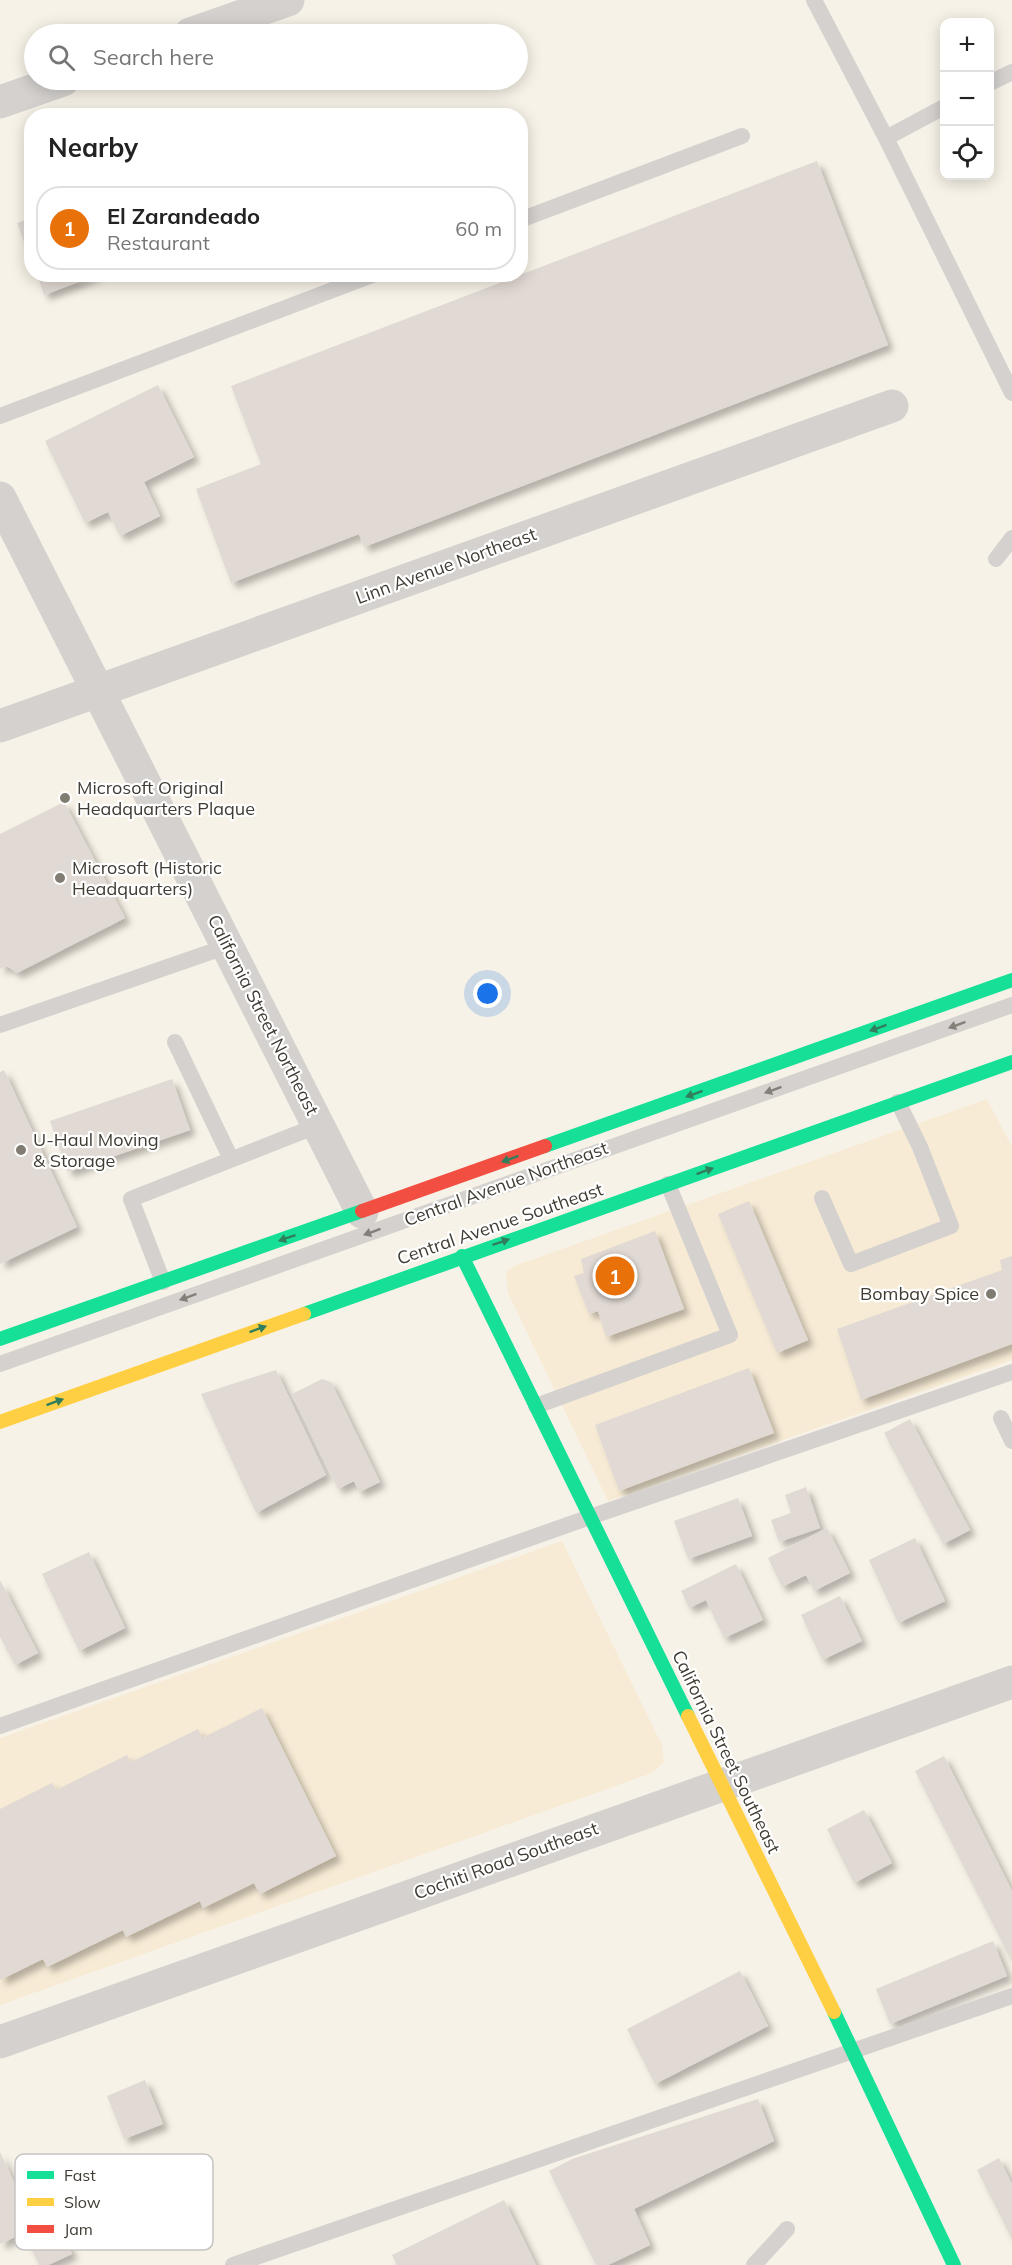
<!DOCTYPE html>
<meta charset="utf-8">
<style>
:root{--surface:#fff;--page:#f6f6f6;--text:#222;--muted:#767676;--line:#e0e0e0;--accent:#0f766e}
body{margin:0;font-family:Mulish,sans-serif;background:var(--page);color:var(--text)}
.controls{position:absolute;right:18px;top:18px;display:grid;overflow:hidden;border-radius:12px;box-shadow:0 3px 15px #0003}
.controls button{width:54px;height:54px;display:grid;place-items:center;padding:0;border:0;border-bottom:2px solid var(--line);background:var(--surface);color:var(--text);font:30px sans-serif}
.you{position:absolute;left:488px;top:994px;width:21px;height:21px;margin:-15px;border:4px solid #fff;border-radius:50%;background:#1a73e8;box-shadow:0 0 0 9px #1a73e833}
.badge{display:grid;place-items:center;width:39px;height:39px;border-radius:50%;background:var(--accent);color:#fff;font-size:20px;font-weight:700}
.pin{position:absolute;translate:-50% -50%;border:3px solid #fff;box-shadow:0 2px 6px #0006}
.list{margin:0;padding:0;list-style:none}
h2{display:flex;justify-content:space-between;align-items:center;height:78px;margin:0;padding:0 24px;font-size:26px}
h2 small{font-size:20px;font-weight:400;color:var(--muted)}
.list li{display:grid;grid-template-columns:39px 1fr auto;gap:18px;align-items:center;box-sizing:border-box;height:84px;margin:0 12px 12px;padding:0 12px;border:2px solid var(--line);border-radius:24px}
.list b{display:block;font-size:22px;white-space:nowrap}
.list p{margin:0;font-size:20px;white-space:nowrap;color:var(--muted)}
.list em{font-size:20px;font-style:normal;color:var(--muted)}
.icon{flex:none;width:33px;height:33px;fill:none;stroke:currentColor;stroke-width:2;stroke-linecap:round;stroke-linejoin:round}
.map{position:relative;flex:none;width:1012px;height:2265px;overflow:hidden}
.search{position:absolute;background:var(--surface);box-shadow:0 3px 15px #0003;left:24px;top:24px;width:504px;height:66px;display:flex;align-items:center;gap:15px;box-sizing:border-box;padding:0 21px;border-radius:33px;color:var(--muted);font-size:22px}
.panel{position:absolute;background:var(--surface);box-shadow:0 3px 15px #0003;left:24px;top:108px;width:504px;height:174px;border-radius:24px}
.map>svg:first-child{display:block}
</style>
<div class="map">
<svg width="1012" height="2265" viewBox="0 0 1012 2265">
<defs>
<filter id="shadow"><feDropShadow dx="5.5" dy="5.5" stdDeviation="3" flood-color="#0004"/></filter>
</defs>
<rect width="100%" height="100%" fill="#f7f2e7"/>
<path fill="#f7ebd5" d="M987,1099L1012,1147V1360L608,1501L508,1293L506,1272L514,1266Z
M562,1541L662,1745L664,1762L652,1773L0,2005V1738Z"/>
<path fill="#e1d9d3" filter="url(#shadow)" d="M817,161L888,345L364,547L359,534L231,583L196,489L261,464L231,386Z
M32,217V260H31L17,223Z
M37,274H97V275L44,295Z
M158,385L194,457L144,482L160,516L120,536L108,512L85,523L45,441Z
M64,802L125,918L17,973L7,966L0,969V834Z
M4,1070L77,1227L0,1264V1072Z
M172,1079L190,1130L68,1172L50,1121Z
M749,1201L808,1340L777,1353L718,1214Z
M655,1231L684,1309L606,1337L598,1311L589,1314L574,1276L584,1273L581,1259Z
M1012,1256V1344L861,1400L837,1329L1002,1270L1000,1260Z
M749,1368L774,1433L619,1491L595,1425Z
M276,1370L326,1475L256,1513L201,1394Z
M322,1379L331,1382L380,1482L359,1492L354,1481L338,1489L292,1394Z
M910,1419L970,1530L943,1544L884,1433Z
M806,1487L820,1528L779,1542L771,1520L791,1513L785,1495Z
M738,1498L752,1536L688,1559L674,1521Z
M827,1528L850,1573L814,1591L806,1575L782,1587L768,1558Z
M915,1538L945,1601L898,1623L869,1560Z
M89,1552L125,1628L79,1651L42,1574Z
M736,1564L763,1620L724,1638L706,1600L689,1608L681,1591Z
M0,1580L38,1653L15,1665L0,1637Z
M840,1596L862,1641L822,1660L801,1615Z
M262,1708L336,1856L260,1894L254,1883L203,1908L200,1901L126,1937L123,1930L47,1967L43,1959L0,1980V1809L52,1783L56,1790L127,1755L131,1762L198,1729L202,1738Z
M944,1756L1012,1891V1955L1009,1956L915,1771Z
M864,1810L892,1863L854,1883L827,1829Z
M993,1941L1007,1976L890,2024L876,1989Z
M740,1971L768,2026L655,2084L627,2029Z
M145,2080L163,2124L124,2139L107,2096Z
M758,2099L774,2141L634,2209L650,2245L608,2265H596L549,2171L572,2159Z
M0,2152L29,2215L50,2206L72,2254L48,2265H39L24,2233L0,2244Z
M999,2158L1012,2184V2239L977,2170Z
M504,2200L536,2265H397L392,2255Z"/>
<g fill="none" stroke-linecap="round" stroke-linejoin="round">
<path stroke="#d4d1ce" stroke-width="16" d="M814,0L886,138L1012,393
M990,83L1012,72
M886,138L944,107
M520,220L742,136
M0,416L375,274
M996,559L1012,538
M0,1025L228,946
M175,1042L231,1159
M822,1198L851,1264L951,1226L920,1147L898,1102
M163,1282L131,1199L319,1125
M0,1364L1012,1005
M536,1406L730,1335L668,1184
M1001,1418L1012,1441
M0,1726L590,1517L1012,1372
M233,2265L1012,1996
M754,2265L787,2229"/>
<path stroke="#d4d1ce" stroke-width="33" d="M190,34L288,0
M0,102L63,80
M0,498L362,1212
M0,726L892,406
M0,2042L1012,1682"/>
<path stroke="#16e098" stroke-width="14" d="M545,1146L1012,980
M462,1256L688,1716
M304,1314L1012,1062
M0,1339L362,1211
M834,2012L954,2265"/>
<path stroke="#ffcf43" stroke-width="14" d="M0,1422L304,1314
M688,1716L834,2012"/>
<path stroke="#f24e42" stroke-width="14" d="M362,1211L545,1146"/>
</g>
<defs><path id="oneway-solid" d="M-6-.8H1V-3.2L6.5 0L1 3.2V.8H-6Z" transform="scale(1.5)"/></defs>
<g fill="#837f79">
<use href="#oneway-solid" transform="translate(957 1025) rotate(160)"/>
<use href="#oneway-solid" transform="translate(773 1090) rotate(160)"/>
<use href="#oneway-solid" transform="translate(372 1232) rotate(160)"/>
<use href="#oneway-solid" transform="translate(188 1297) rotate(160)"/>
</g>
<g fill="#307e5b">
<use href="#oneway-solid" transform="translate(878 1028) rotate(160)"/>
<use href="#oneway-solid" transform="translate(694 1094) rotate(160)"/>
<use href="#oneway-solid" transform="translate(510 1159) rotate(160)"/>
<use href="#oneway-solid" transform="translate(705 1171) rotate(-20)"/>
<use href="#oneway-solid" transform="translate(287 1238) rotate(161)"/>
<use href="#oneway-solid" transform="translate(501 1242) rotate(-19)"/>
<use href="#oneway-solid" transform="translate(258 1329) rotate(-20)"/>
<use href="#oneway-solid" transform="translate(55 1402) rotate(-20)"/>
</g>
<g fill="#817c72" stroke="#fff" stroke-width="2">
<circle cx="65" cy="798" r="6"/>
<circle cx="60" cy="878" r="6"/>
<circle cx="21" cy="1150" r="6"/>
<circle cx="991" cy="1294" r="6"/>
</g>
<g text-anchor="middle" stroke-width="4.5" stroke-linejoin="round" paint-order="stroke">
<g font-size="18" fill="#413c33" stroke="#fff">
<text transform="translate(446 566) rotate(-20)" y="6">Linn Avenue Northeast</text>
<text transform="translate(263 1015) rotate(63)" y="6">California Street Northeast</text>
<text transform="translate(506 1184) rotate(-20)" y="6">Central Avenue Northeast</text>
<text transform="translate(500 1224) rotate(-19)" y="6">Central Avenue Southeast</text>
<text transform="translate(726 1752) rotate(64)" y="6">California Street Southeast</text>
<text transform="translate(506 1861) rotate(-20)" y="6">Cochiti Road Southeast</text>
</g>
<g font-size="18" fill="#413c33" stroke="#fff" text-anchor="start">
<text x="77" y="794">Microsoft Original<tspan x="77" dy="21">Headquarters Plaque</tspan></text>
<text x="72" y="874">Microsoft (Historic<tspan x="72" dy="21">Headquarters)</tspan></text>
<text x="33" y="1146">U-Haul Moving<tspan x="33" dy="21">&amp; Storage</tspan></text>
<text x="979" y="1300" text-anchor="end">Bombay Spice</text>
</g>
</g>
<rect x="15" y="2154" width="198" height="96" rx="9" fill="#fff" stroke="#c6c4c2" stroke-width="1.5"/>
<rect x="27" y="2171" width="27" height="8" fill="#16e098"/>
<rect x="27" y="2198" width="27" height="8" fill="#ffcf43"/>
<rect x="27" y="2225" width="27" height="8" fill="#f24e42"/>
<g font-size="16" fill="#413c33">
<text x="64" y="2181">Fast</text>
<text x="64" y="2208">Slow</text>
<text x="64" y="2235">Jam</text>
</g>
</svg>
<div class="controls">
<button>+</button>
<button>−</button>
<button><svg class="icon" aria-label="locate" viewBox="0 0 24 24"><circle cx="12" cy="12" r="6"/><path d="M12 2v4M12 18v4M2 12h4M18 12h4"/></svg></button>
</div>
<div class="you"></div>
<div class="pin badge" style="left:615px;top:1276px;background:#e8710a">1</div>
<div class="search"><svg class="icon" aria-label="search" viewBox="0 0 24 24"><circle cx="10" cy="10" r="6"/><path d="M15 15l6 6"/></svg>Search here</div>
<section class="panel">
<h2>Nearby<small></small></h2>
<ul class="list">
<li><span class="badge" style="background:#e8710a">1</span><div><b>El Zarandeado</b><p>Restaurant</p></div><em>60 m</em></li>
</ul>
</section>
</div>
